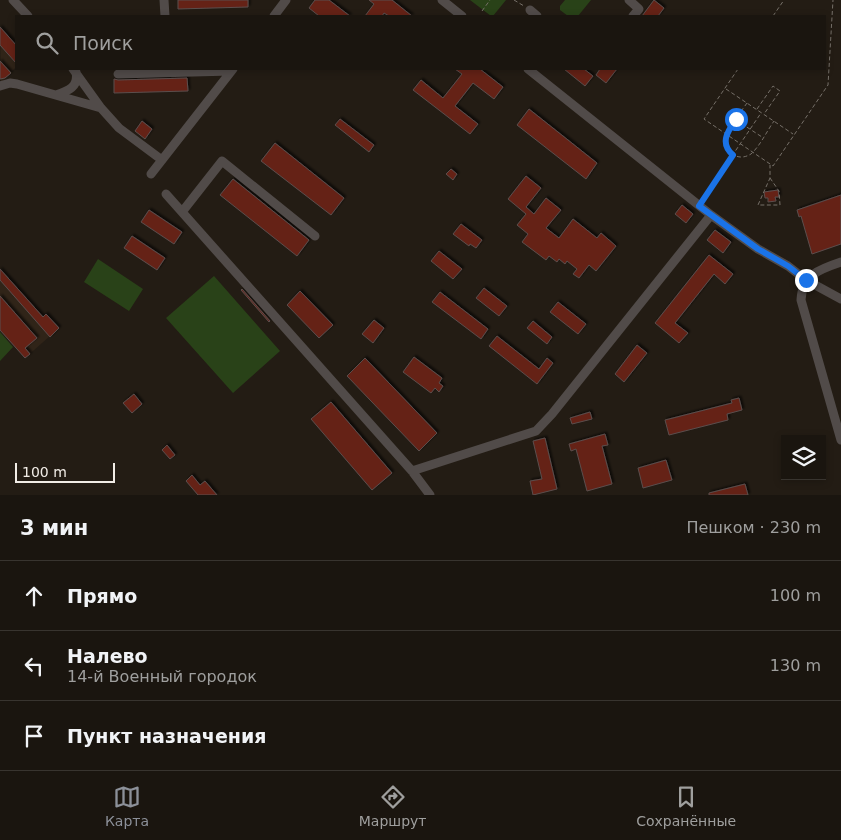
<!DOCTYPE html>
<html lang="ru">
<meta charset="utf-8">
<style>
:root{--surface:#1a150f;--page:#27221d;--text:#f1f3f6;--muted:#9f9f9e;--line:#38342f;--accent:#8c9099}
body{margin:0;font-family:"DejaVu Sans",sans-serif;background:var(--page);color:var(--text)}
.controls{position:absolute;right:15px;bottom:15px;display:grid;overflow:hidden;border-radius:0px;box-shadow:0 2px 8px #0003}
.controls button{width:45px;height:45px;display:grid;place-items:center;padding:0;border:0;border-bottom:1px solid var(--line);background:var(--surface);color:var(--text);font:25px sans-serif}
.scale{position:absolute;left:15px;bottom:12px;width:100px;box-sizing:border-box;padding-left:5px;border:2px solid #f1ece6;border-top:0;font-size:14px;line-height:18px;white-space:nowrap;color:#f1ece6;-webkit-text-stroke:4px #231c14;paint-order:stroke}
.stop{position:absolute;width:15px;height:15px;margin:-11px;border:4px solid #1a73e8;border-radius:50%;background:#fff}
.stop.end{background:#1a73e8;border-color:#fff;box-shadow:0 1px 5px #0008}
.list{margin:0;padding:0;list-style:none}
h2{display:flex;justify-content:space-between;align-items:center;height:65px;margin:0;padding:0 20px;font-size:21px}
h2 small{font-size:16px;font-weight:400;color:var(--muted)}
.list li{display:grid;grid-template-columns:32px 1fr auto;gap:15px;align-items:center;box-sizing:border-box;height:70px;padding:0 20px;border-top:1px solid var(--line)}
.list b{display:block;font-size:19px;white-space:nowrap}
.list p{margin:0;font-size:16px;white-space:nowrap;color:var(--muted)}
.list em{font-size:16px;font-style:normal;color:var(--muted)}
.icon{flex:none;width:28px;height:28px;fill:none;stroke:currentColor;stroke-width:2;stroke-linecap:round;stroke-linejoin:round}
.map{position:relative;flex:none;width:841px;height:495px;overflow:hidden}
.search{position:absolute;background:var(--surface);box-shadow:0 2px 8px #0003;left:15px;right:15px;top:15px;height:55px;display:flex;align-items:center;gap:12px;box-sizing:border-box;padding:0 18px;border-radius:0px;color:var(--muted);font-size:19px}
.sheet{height:275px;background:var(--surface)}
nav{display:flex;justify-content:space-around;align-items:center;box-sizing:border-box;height:70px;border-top:1px solid var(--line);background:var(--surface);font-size:14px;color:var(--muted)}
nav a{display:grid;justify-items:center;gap:2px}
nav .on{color:var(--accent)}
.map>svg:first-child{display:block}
</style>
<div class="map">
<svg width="841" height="495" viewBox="0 0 841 495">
<defs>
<filter id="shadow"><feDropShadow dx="2" dy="-2" stdDeviation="1" flood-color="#0009"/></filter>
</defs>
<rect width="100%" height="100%" fill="#231c14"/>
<path fill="#302418" d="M0,27L16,45V67L1,82Z
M0,269L43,317L46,314L59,328L25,358L0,330Z"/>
<path fill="#294218" d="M470,0H506L493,16H491Z
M565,0H591L578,16H568L560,10V6Z
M98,259L143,289L129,311L84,282Z
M214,276L280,351L233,393L166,318Z
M0,332L13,347L0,361Z"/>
<path fill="#652219" stroke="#5b4e4c" filter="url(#shadow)" d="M178,0H248V7L178,9Z
M315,0H329L350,16H319L309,8Z
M369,0H392L412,16H389L384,13L382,16H365L374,4Z
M654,0L664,8L658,16H642Z
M0,27L16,45V63L0,45Z
M0,61L11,73L5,78L0,79Z
M455,69H480L503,87L494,99L473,83L455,106L478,124L470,134L413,90L421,80L443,98L462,74Z
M564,69H584L593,76L585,86Z
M600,69H617L606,83L596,75Z
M187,78L188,91L114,93V79L118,80Z
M529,109L597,163L586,179L517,125Z
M340,119L374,145L369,152L335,125Z
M142,121L152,129L145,139L135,131Z
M275,143L344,198L331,215L261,161Z
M451,169L457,174L453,180L446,174Z
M526,176L541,188L526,207L534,214L546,198L561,210L546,228L559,238L573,219L597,238L601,233L616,246L596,271L589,265L579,278L573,274L577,269L567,261L565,264L559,259L557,262L549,256L546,260L522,242L528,234L517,225L526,214L508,199Z
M233,179L309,240L297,256L220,195Z
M778,190L779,197H775L776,201L768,202V198H765L764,192Z
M841,195V244L812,254L801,216L799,217L797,210Z
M682,205L693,214L686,223L675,214Z
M149,210L182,232L174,244L141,222Z
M461,224L482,240L476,248L470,244L469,246L453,234Z
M715,230L731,242L723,253L707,240Z
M132,236L165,258L157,270L124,248Z
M439,251L462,269L453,279L431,261Z
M709,255L733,274L725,284L714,274L675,323L688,333L679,343L655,323Z
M0,269L43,317L46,314L59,328L50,337L0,280Z
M484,288L507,306L499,316L476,298Z
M242,289L270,321L269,322L241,290Z
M300,291L333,325L319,338L287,305Z
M440,292L488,329L481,339L432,302Z
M0,296L37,338L25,348L30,354L25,358L0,330Z
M558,302L586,324L578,334L550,312Z
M374,320L384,328L373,343L362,334Z
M533,321L552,337L547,344L527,328Z
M497,336L539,369L547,358L553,363L537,384L489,346Z
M637,345L647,353L624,382L615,374Z
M414,357L442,378L439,383L443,386L439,392L435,388L431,393L403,372Z
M365,358L437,433L419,451L347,376Z
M134,394L142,404L132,413L123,403Z
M739,398L742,410L727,414L728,420L669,435L665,420L732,403L731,400Z
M331,402L392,473L372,490L311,419Z
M590,412L592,419L572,424L570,418Z
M605,434L608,445L602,446L612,484L587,491L576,449L571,451L569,444Z
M545,438L557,489L533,495L530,481L542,479L533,441Z
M167,445L175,455L170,459L162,450Z
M666,460L672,480L643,488L638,468Z
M192,475L200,485L205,481L217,495H198L186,481Z
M745,484L748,495H709V493Z"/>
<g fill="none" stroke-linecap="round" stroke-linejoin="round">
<path stroke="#767069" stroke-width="1" stroke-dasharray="4 2.5" stroke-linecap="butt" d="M514,0L524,6
M482,11L490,0
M773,16L784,0
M738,69L704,119L773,166L828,85L833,0
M726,89L793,134
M747,103C739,115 710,146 736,156C741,158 746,157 751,154C760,146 767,131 774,121
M757,109L773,86L780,91L764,114
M736,120L762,137
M770,178L779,191L780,205H758L770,178V165
M703,199L761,113"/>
<path stroke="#514b49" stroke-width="9" d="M13,0L28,16
M164,0L165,16
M442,0L462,16
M629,0L639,9L633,16
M530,10L537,16
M274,16L286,0
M73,69L101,108L119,128L162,160
M528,69L711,215L758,249L788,266L806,280L841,299
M118,74L231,71
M0,86L10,83L17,84L101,108
M56,95C68,91 79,87 76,72
M151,174L233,69
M166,194L412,471L430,495
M182,212L222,161L315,236
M841,262C820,269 802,275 801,300L841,440
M412,471L536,431L552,414L711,215"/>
</g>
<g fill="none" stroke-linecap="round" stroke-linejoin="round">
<path stroke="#1a73e8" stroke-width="6" d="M736,119C728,131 719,143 733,155L699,206L758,249L788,266L806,280"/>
</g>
</svg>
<div class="controls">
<button><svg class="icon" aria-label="layers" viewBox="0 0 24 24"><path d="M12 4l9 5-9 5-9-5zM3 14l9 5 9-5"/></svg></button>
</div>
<div class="scale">100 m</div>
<div class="stop" style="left:736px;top:119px"></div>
<div class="stop end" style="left:806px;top:280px"></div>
<div class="search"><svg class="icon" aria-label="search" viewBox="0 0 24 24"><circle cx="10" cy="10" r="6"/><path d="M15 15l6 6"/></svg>Поиск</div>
</div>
<section class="sheet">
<h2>3 мин<small>Пешком · 230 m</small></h2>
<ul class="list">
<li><svg class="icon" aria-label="ahead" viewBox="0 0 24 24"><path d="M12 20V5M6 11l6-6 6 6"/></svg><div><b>Прямо</b></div><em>100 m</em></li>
<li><svg class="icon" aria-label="left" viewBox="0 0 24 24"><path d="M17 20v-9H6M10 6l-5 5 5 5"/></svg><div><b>Налево</b><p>14-й Военный городок</p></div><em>130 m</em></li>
<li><svg class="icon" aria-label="arrive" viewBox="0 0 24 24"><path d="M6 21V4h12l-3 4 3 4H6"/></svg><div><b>Пункт назначения</b></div></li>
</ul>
</section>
<nav>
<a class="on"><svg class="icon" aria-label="map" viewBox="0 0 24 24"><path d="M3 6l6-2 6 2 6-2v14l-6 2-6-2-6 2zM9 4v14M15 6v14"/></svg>Карта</a>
<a><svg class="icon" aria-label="directions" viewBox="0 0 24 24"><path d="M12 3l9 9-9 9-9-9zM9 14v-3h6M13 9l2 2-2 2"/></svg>Маршрут</a>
<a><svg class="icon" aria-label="saved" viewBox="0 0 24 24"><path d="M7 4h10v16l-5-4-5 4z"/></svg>Сохранённые</a>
</nav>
